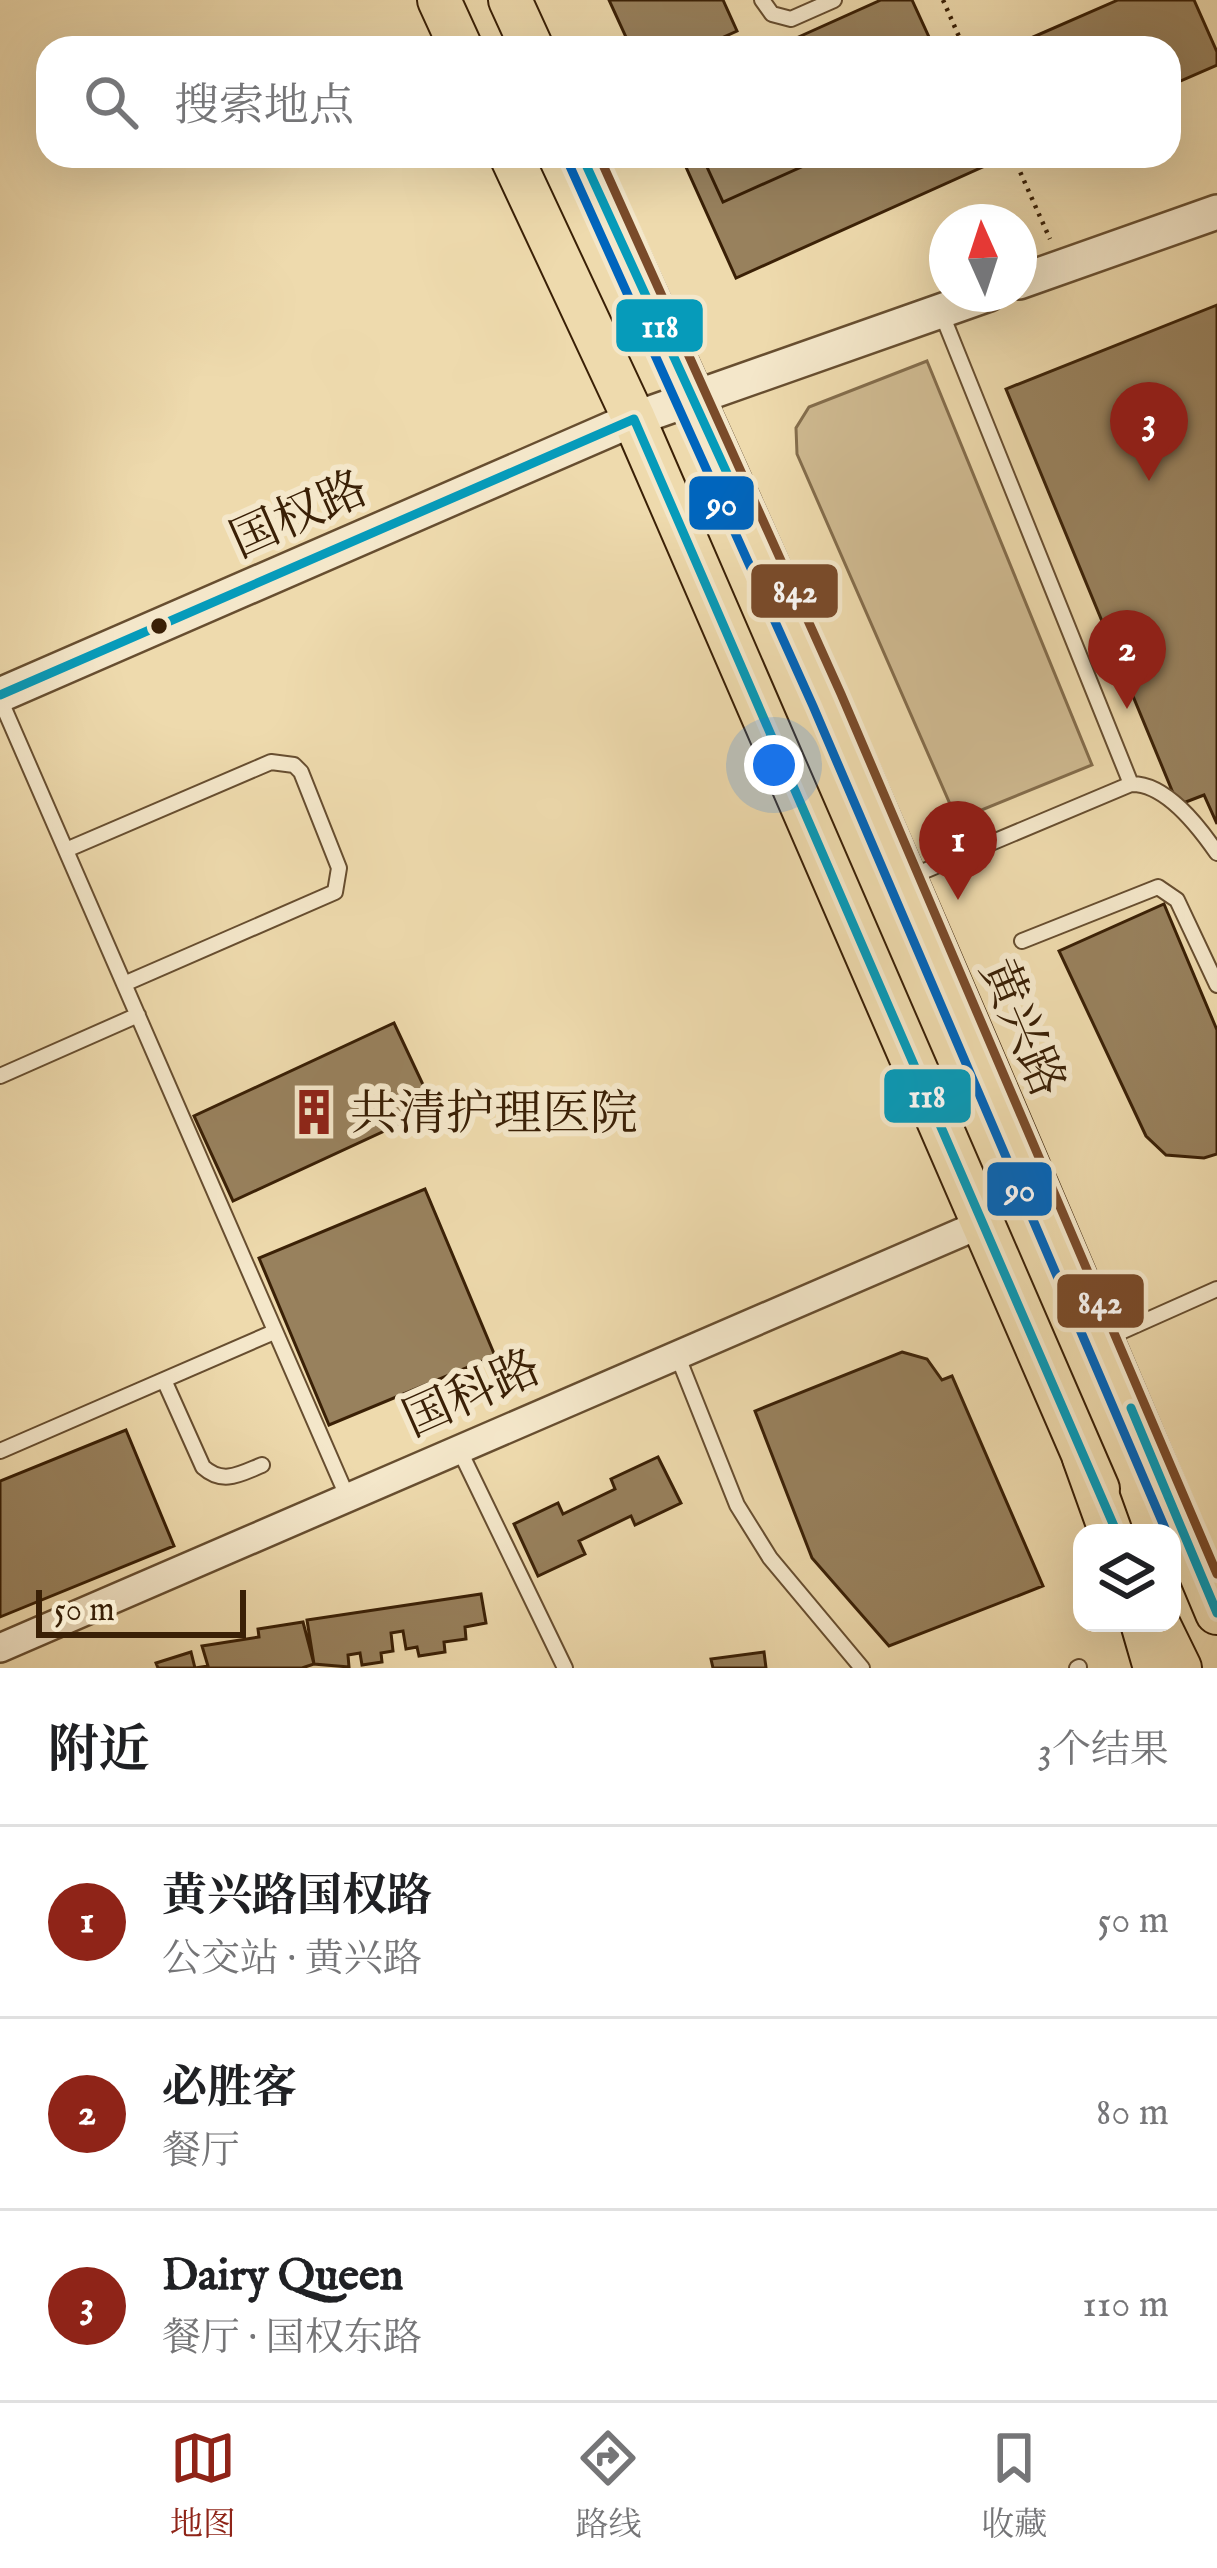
<!DOCTYPE html>
<html lang="zh">
<meta charset="utf-8">
<style>
:root{--surface:#fff;--page:#f2f2f2;--text:#202124;--muted:#757577;--line:#e0e0e0;--accent:#8f2418}
body{margin:0;font-family:"IM FELL English","Noto Serif SC",serif;background:var(--page);color:var(--text)}
.controls{position:absolute;right:36px;bottom:36px;display:grid;overflow:hidden;border-radius:24px;box-shadow:0 12px 48px #0002}
.controls button{width:108px;height:108px;display:grid;place-items:center;padding:0;border:0;border-bottom:3px solid var(--line);background:var(--surface);color:var(--text);font:60px sans-serif}
.compass{position:absolute;left:929px;top:204px;width:108px;height:108px;border-radius:50%;background:var(--surface);box-shadow:0 12px 48px #0002;rotate:357deg}
.scale{position:absolute;left:36px;bottom:30px;width:210px;box-sizing:border-box;padding-left:12px;border:6px solid #3a2006;border-top:0;font-size:33px;line-height:42px;white-space:nowrap;color:#3a2006;-webkit-text-stroke:9px #f4e7ca;paint-order:stroke}
.you{position:absolute;left:774px;top:765px;width:42px;height:42px;margin:-30px;border:9px solid #fff;border-radius:50%;background:#1a73e8;box-shadow:0 0 0 18px #1a73e833}
.badge{display:grid;place-items:center;width:78px;height:78px;border-radius:50%;background:var(--accent);color:#fff;font-size:39px;font-weight:700}
.pin{position:absolute;translate:-50% -99px;filter:drop-shadow(0 3px 6px #0008)}
.pin::after{content:'';position:absolute;top:63px;width:42px;height:36px;background:inherit;clip-path:polygon(0 0,100% 0,50% 100%)}
.list{margin:0;padding:0;list-style:none}
h2{display:flex;justify-content:space-between;align-items:center;height:156px;margin:0;padding:0 48px;font-size:51px}
h2 small{font-size:39px;font-weight:400;color:var(--muted)}
.list li{display:grid;grid-template-columns:78px 1fr auto;gap:36px;align-items:center;box-sizing:border-box;height:192px;padding:0 48px;border-top:3px solid var(--line)}
.list b{display:block;font-size:45px;white-space:nowrap}
.list p{margin:0;font-size:39px;white-space:nowrap;color:var(--muted)}
.list em{font-size:39px;font-style:normal;color:var(--muted)}
.icon{flex:none;width:66px;height:66px;fill:none;stroke:currentColor;stroke-width:2;stroke-linecap:round;stroke-linejoin:round}
.map{position:relative;flex:none;width:1217px;height:1668px;overflow:hidden}
.search{position:absolute;background:var(--surface);box-shadow:0 12px 48px #0002;left:36px;right:36px;top:36px;height:132px;display:flex;align-items:center;gap:30px;box-sizing:border-box;padding:0 42px;border-radius:36px;color:var(--muted);font-size:45px}
.sheet{height:732px;background:var(--surface)}
nav{display:flex;justify-content:space-around;align-items:center;box-sizing:border-box;height:168px;border-top:3px solid var(--line);background:var(--surface);font-size:33px;color:var(--muted)}
nav a{display:grid;justify-items:center;gap:6px}
nav .on{color:var(--accent)}
.map>svg:first-child{display:block}
</style>
<div class="map">
<svg width="1217" height="1668" viewBox="0 0 1217 1668">
<rect width="100%" height="100%" fill="#eedaad"/>
<filter id="stains"><feTurbulence type="fractalNoise" baseFrequency=".00167" numOctaves="4"/><feColorMatrix values="0 0 0 0 .2 0 0 0 0 .09 0 0 0 0 .02 0 0 0 .5 -.17"/></filter>
<radialGradient id="worn" r=".72"><stop offset=".6" stop-color="#630" stop-opacity="0"/><stop offset="1" stop-color="#630" stop-opacity=".3"/></radialGradient>
<path fill="#cfba91" stroke="#846d4c" stroke-width="3" d="M927,361L1092,765L957,820L797,454L796,428L809,407Z"/>
<path fill="#98815d" stroke="#3a2006" stroke-width="3" d="M609,0H723L737,31L699,48H631Z
M881,0H912L934,48H774Z
M881,0H912L934,48H774Z
M1118,0H1194L1217,52V65L1169,86V48H1008Z
M681,156H983L987,165L736,278Z
M702,156H826L723,202Z
M1217,305V824L1204,795L1178,805L1006,389Z
M1164,904L1217,1030V1154L1204,1158L1166,1155L1146,1136L1059,951Z
M394,1023L434,1108L233,1201L194,1116Z
M425,1189L495,1356L329,1425L259,1258Z
M902,1352L927,1359L942,1380L952,1376L1043,1586L889,1646L812,1558L755,1411Z
M126,1430L174,1546L0,1617V1481Z
M658,1457L681,1503L635,1525L631,1516L579,1541L585,1554L538,1576L514,1524L558,1503L563,1514L615,1489L611,1479Z
M481,1594L486,1623L465,1627L466,1639L444,1642L445,1652L419,1656L417,1647L406,1649L403,1631L391,1633L393,1651L381,1653L382,1662L362,1665L360,1653L348,1655L349,1667L314,1664L307,1620Z
M303,1622L314,1664L302,1668H158L156,1663L191,1652L195,1668L208,1666L202,1646L259,1637L258,1629Z
M764,1652L766,1668H713L711,1659Z"/>
<g fill="none" stroke-linecap="round" stroke-linejoin="round">
<defs>
<path id="service" d="M762,0L772,14L791,19L834,0
M941,312L1131,784
M0,699L347,1496
M66,850L271,762L294,765L301,772L339,868L335,892L124,984
M910,877L1131,784C1166,783 1199,827 1217,853
M1022,941L1158,887L1177,900L1217,985
M0,1076L138,1015
M1107,1338L1217,1289
M676,1352L737,1505L770,1558L862,1668
M164,1380L203,1467C223,1485 240,1474 262,1465
M458,1447L565,1668
M0,1451L274,1332
M1077,1668L1079,1667"/>
<path id="minor" d="M0,1648L981,1224"/>
<path id="tertiary" d="M1019,282L1217,212
M0,695L634,419L989,294"/>
<path id="primary" d="M439,0L461,48
M510,0L532,48
M511,156L634,419L1098,1489
M582,156C805,637 1012,1125 1217,1613
M1158,1623L1180,1668"/>
<path id="trunk" d="M1084,1458L1111,1533
M1142,1623L1155,1668"/>
</defs>
<use href="#service" stroke="#674e30" stroke-width="18"/>
<use href="#minor" stroke="#674e30" stroke-width="32"/>
<use href="#tertiary" stroke="#674e30" stroke-width="38"/>
<use href="#primary" stroke="#3a2006" stroke-width="46"/>
<use href="#trunk" stroke="#3a2006" stroke-width="46"/>
<path stroke="#3a2006" stroke-width="4.5" stroke-dasharray="3 6" stroke-linecap="butt" d="M943,0L964,48
M1013,156L1050,239"/>
<use href="#service" stroke="#f4e7ca" stroke-width="14"/>
<use href="#minor" stroke="#f4e7ca" stroke-width="27"/>
<use href="#tertiary" stroke="#f4e7ca" stroke-width="33"/>
<use href="#primary" stroke="#eedaad" stroke-width="42"/>
<use href="#trunk" stroke="#eedaad" stroke-width="42"/>
<defs>
<path id="bus-1" d="M582,156L737,495
M0,695L634,419L1117,1533
M1131,1408L1217,1613"/>
<path id="bus-2" d="M568,162L813,706L1167,1533"/>
<path id="bus-3" d="M599,156L841,694L1217,1574"/>
</defs>
<use href="#bus-1" stroke="#f4e7ca" stroke-width="18"/>
<use href="#bus-2" stroke="#f4e7ca" stroke-width="18"/>
<use href="#bus-3" stroke="#f4e7ca" stroke-width="18"/>
<use href="#bus-1" stroke="#069bba" stroke-width="9"/>
<use href="#bus-2" stroke="#0065bd" stroke-width="9"/>
<use href="#bus-3" stroke="#7a4b2a" stroke-width="9"/>
</g>
<defs>
<symbol id="building-bare" viewBox="-9 -9 18 18"><path d="M-4-6H4V6H1V3H-1V6H-4ZM-2.5-4.3h1.7v1.8h-1.7ZM.8-4.3h1.7v1.8H.8ZM-2.5-1h1.7V.8h-1.7ZM.8-1h1.7V.8H.8Z" fill="#8f2418" stroke="#f4e7ca" stroke-width="2.5" paint-order="stroke"/></symbol>
</defs>
<g fill-rule="evenodd">
<use href="#building-bare" x="281" y="1079" width="66" height="66"/>
</g>
<circle fill="#3a2006" stroke="#f4e7ca" stroke-width="4.5" cx="159" cy="626" r="10"/>
<g text-anchor="middle" stroke-width="12" stroke-linejoin="round" paint-order="stroke">
<g font-size="48" fill="#3a2006" stroke="#f4e7ca">
<text transform="translate(298 513) rotate(-24)" y="17">国权路</text>
<text transform="translate(1024 1027) rotate(67)" y="17">黄兴路</text>
<text transform="translate(471 1392) rotate(-24)" y="17">国科路</text>
</g>
<g font-size="48" fill="#3a2006" stroke="#f4e7ca" text-anchor="start">
<text x="350" y="1129">共清护理医院</text>
</g>
</g>
<g stroke="#f4e7ca" stroke-width="4.5">
<rect x="614" y="297" width="91" height="57" rx="12" fill="#069bba"/>
<rect x="687" y="474" width="69" height="58" rx="12" fill="#0065bd"/>
<rect x="749" y="562" width="91" height="58" rx="12" fill="#7a4b2a"/>
<rect x="882" y="1067" width="91" height="58" rx="12" fill="#069bba"/>
<rect x="985" y="1160" width="69" height="58" rx="12" fill="#0065bd"/>
<rect x="1055" y="1272" width="91" height="58" rx="12" fill="#7a4b2a"/>
</g>
<g font-size="33" text-anchor="middle" font-weight="bold" fill="#fff">
<text x="660" y="337">118</text>
<text x="722" y="515">90</text>
<text x="795" y="602">842</text>
<text x="927" y="1107">118</text>
<text x="1020" y="1201">90</text>
<text x="1100" y="1313">842</text>
</g>
<rect width="100%" height="100%" filter="url(#stains)"/>
<rect width="100%" height="100%" fill="url(#worn)"/>
</svg>
<div class="controls">
<button><svg class="icon" aria-label="layers" viewBox="0 0 24 24"><path d="M12 4l9 5-9 5-9-5zM3 14l9 5 9-5"/></svg></button>
</div>
<svg class="compass" viewBox="-18 -18 36 36"><path d="M0-13l5 13h-10z" fill="#e53935"/><path d="M0 13l5-13h-10z" fill="#757577"/></svg>
<div class="scale">50 m</div>
<div class="you"></div>
<div class="pin badge" style="left:958px;top:900px">1</div>
<div class="pin badge" style="left:1127px;top:709px">2</div>
<div class="pin badge" style="left:1149px;top:481px">3</div>
<div class="search"><svg class="icon" aria-label="search" viewBox="0 0 24 24"><circle cx="10" cy="10" r="6"/><path d="M15 15l6 6"/></svg>搜索地点</div>
</div>
<section class="sheet">
<h2>附近<small>3个结果</small></h2>
<ul class="list">
<li><span class="badge">1</span><div><b>黄兴路国权路</b><p>公交站 · 黄兴路</p></div><em>50 m</em></li>
<li><span class="badge">2</span><div><b>必胜客</b><p>餐厅</p></div><em>80 m</em></li>
<li><span class="badge">3</span><div><b>Dairy Queen</b><p>餐厅 · 国权东路</p></div><em>110 m</em></li>
</ul>
</section>
<nav>
<a class="on"><svg class="icon" aria-label="map" viewBox="0 0 24 24"><path d="M3 6l6-2 6 2 6-2v14l-6 2-6-2-6 2zM9 4v14M15 6v14"/></svg>地图</a>
<a><svg class="icon" aria-label="directions" viewBox="0 0 24 24"><path d="M12 3l9 9-9 9-9-9zM9 14v-3h6M13 9l2 2-2 2"/></svg>路线</a>
<a><svg class="icon" aria-label="saved" viewBox="0 0 24 24"><path d="M7 4h10v16l-5-4-5 4z"/></svg>收藏</a>
</nav>
